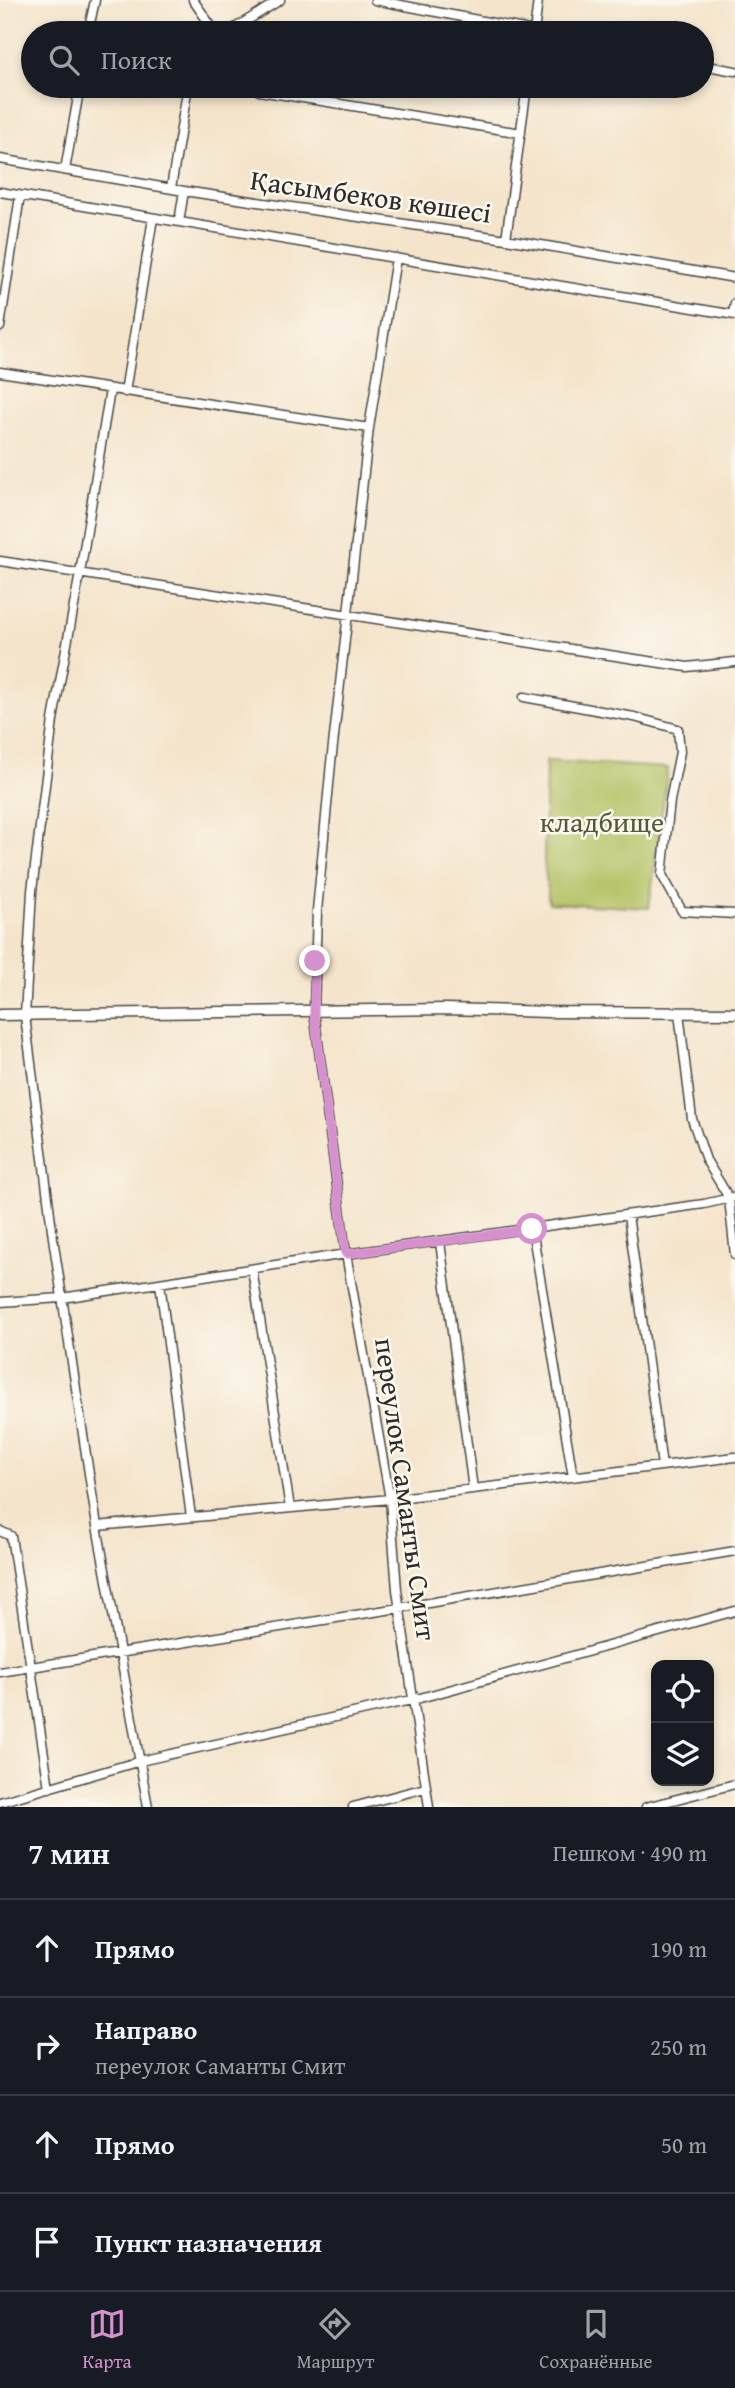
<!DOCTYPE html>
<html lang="ru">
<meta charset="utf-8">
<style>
:root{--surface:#171b24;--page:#242831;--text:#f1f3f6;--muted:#9ea1a6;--line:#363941;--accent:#d690ce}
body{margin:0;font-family:"Gentium Book Plus",serif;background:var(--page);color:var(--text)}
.controls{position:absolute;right:21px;bottom:21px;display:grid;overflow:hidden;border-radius:14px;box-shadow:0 4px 10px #0003}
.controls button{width:63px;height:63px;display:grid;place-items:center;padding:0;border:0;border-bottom:2px solid var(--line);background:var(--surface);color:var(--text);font:35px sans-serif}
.stop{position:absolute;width:21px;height:21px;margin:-16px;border:5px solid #d690ce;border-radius:50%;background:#fff}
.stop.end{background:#d690ce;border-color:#fff;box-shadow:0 2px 7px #0008}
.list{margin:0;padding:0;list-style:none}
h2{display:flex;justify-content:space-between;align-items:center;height:91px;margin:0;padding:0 28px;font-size:30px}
h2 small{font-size:23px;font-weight:400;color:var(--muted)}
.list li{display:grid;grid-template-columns:46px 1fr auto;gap:21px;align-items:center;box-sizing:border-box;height:98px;padding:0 28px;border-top:2px solid var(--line)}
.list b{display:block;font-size:26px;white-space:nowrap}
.list p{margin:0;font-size:23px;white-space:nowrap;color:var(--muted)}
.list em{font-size:23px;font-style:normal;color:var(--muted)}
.icon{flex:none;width:38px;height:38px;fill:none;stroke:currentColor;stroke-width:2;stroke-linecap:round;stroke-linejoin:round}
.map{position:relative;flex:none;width:735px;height:1807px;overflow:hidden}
.search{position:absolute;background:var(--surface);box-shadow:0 4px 10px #0003;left:21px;right:21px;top:21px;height:77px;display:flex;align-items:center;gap:18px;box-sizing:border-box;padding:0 24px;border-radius:38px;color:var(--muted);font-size:26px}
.sheet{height:483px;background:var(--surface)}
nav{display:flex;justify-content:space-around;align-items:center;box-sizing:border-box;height:98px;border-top:2px solid var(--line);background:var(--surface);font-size:19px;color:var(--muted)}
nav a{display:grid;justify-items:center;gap:4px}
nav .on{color:var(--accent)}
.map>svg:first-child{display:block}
</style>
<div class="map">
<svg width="735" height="1807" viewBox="0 0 735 1807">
<rect width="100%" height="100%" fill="#fbf7ec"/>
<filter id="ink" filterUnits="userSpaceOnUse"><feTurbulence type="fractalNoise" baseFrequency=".0143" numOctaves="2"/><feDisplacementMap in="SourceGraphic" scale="14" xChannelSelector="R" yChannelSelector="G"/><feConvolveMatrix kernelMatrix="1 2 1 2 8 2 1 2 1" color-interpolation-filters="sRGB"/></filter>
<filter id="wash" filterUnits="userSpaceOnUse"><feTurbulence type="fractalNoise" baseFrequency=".00686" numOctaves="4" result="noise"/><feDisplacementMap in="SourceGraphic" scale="28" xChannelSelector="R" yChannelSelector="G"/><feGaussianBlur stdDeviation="1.57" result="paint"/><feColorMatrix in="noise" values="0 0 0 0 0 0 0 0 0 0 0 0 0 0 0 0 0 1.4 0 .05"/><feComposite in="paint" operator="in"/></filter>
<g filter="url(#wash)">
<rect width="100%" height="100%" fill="#f4e4cb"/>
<path fill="#b4c163" stroke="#707647" stroke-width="2" d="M546,761L668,768L649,908L549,903L544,861Z"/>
</g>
<g filter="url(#ink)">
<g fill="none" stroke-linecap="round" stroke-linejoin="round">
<defs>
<path id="minor" d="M193,0L216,33
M375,0L544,33
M88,33L95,0
M227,33L280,0
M534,33L538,0
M702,65L735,71
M255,86L259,91L521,133
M0,159L184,191L506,239L735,278
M65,170L80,86
M171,188L188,86
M0,192L735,315
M179,222L184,191
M506,239L527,86
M396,258L369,428L331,763L317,911L314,1012L346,1254L390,1499L397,1590L429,1807
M733,314L735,303
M0,327L20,196
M0,372L369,428
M110,390L80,573L53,720L32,891L25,1016L53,1238L97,1526L148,1807
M125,392L153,218
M0,561L687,667L735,662
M524,697L634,717L678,729L680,752L670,801L662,875L682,911L735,914
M679,1013L692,1119L706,1160L729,1198L735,1255
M628,1215L662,1466
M532,1229L573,1477
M440,1242L473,1489
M252,1269L290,1508
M160,1283L191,1517
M0,1302L62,1298L346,1254L704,1204L735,1197
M97,1526L390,1499L735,1457
M0,1531L11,1536L49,1788
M0,1672L399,1608L735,1551
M0,1802L140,1761L420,1698L735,1611
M353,1807L425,1788
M646,1807L735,1784"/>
<path id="tertiary" d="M0,1015L447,1009L548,1012L735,1013"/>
</defs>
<use href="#minor" stroke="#494743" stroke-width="11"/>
<use href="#tertiary" stroke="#494743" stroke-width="13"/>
<use href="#minor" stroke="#fff" stroke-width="8"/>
<use href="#tertiary" stroke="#fff" stroke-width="10"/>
</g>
</g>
<g fill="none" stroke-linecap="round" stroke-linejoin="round" filter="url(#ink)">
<path stroke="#d690ce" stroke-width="9" d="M315,961L314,1012L346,1254L532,1229"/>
</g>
<g text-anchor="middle" stroke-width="5" stroke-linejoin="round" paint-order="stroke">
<g font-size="28" fill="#2b2b2b" stroke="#fbf7ec">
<text transform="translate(371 196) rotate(8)" y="10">Қасымбеков көшесі</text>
<text transform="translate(406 1489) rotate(82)" y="10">переулок Саманты Смит</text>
</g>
<g font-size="28" fill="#54583c" stroke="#fbf7ec">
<text x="602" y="832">кладбище</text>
</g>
</g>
</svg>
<div class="controls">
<button><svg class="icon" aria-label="locate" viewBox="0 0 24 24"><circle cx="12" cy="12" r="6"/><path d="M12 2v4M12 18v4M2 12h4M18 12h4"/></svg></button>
<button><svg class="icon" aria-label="layers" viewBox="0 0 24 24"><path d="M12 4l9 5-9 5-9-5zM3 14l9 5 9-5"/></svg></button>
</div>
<div class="stop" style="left:532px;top:1229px"></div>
<div class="stop end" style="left:315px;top:961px"></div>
<div class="search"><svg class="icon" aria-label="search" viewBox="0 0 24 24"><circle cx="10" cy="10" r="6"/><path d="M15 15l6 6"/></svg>Поиск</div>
</div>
<section class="sheet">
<h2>7 мин<small>Пешком · 490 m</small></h2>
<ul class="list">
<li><svg class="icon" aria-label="ahead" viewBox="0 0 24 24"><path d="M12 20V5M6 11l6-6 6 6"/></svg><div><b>Прямо</b></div><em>190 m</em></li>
<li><svg class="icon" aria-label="right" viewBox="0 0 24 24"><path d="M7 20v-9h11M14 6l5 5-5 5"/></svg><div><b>Направо</b><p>переулок Саманты Смит</p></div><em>250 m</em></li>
<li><svg class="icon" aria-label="ahead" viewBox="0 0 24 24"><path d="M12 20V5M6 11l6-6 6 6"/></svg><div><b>Прямо</b></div><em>50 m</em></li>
<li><svg class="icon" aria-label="arrive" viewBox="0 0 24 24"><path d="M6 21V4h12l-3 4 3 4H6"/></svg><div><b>Пункт назначения</b></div></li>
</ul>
</section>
<nav>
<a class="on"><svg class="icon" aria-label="map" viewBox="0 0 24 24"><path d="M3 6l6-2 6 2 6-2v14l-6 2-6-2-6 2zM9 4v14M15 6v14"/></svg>Карта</a>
<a><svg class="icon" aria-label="directions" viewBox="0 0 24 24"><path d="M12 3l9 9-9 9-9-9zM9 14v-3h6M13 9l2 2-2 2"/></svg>Маршрут</a>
<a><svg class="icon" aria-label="saved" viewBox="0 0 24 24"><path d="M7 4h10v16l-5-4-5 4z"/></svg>Сохранённые</a>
</nav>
